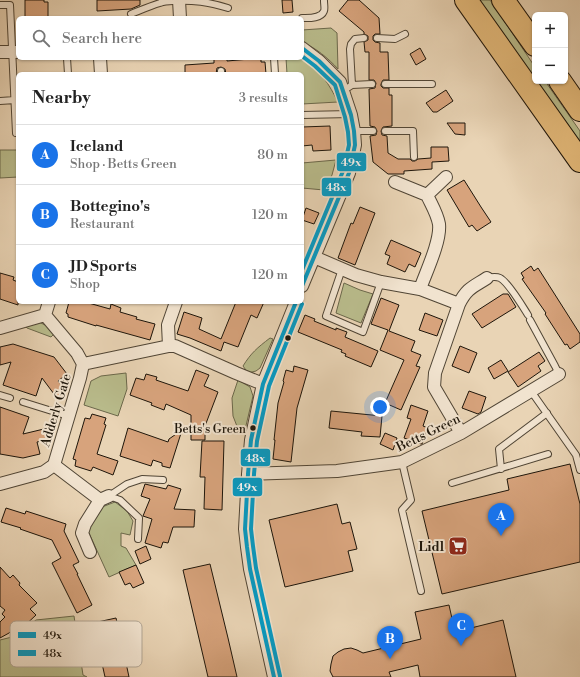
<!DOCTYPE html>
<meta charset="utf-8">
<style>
:root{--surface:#fff;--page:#f2f2f2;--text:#222;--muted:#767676;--line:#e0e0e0;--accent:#1a73e8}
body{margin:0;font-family:"Libre Bodoni",serif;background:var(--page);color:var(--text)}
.controls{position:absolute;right:12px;top:12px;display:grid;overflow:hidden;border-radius:6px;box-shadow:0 1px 3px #0004}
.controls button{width:36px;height:36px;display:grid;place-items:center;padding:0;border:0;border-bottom:1px solid var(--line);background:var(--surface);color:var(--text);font:20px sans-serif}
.you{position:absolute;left:380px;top:407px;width:14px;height:14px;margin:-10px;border:3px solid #fff;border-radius:50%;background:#1a73e8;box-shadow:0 0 0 6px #1a73e833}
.badge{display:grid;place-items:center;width:26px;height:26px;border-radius:50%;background:var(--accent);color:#fff;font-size:13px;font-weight:700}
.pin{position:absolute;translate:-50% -33px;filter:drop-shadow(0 1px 2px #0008)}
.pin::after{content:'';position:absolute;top:21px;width:14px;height:12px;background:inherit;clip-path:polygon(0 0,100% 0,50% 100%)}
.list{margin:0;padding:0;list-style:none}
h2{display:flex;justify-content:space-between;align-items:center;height:52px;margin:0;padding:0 16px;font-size:17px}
h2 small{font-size:13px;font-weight:400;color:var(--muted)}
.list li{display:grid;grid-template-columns:26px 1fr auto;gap:12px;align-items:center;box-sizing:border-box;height:60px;padding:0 16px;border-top:1px solid var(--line)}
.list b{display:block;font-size:15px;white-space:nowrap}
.list p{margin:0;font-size:13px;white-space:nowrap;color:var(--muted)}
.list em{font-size:13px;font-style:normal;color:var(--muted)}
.icon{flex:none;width:22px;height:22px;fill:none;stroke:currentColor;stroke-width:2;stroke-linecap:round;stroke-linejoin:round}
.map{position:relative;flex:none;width:580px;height:677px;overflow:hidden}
.search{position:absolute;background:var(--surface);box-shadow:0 1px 3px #0004;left:16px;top:16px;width:288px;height:44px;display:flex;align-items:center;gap:10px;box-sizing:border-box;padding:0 14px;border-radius:6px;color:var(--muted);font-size:15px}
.panel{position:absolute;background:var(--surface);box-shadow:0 1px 3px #0004;left:16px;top:72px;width:288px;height:232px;border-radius:6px}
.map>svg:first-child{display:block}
</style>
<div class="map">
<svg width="580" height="677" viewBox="0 0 580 677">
<rect width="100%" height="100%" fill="#e9d4b5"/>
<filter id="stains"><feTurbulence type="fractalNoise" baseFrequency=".005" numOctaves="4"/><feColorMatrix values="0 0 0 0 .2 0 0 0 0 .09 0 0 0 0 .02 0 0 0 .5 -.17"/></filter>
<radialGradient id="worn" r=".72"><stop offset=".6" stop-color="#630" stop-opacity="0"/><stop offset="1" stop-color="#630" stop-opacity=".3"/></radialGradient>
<path fill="#b9bc8c" stroke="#6b684b" d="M476,0H490L535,67V81H545L580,131V149Z
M331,28L337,33L338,69C328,58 316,48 302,42V30Z
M286,58C291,58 298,57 302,59C319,67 330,86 338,102L302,104V74H287Z
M0,150H18V177L0,178Z
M336,160L332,175L324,190L302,188V163Z
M344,283L360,290L373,294L361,323L336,313Z
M39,322L45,325L54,334L51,337L27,328L25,326Z
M270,338L273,339L260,368L256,371L248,373L243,366C251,353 257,348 270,338Z
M126,373L127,389L118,416L84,405L91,381L101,376Z
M238,380L250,387L253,396L244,434H240L233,416L232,398Z
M115,502L127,511L133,521L130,535L121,533V546L126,548L136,565L109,577L88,531L91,520L102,507Z
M74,616L83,675L87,677H0V640L16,636L36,620Z"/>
<path fill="#d7a37c" stroke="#1d150a" d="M25,0H44V2H48V18H29V17H25Z
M97,0H140V5L131,9L97,11Z
M282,0H292L293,12L283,13Z
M348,0H359L379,18L380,34H375L373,36V40L375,42L380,43V52H388L389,80H383L381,84V86L383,88H389V95H392V126L383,127L381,131L382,135L387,136L388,153L398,159H410L412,161H415L418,159L431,158V147H448L449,161L432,162V169L404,171V174H388L373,162L370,136L376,135L377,131L375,127L370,126L369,89L375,88L376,83L374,80H369V52H365L364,42L368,40V36L364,34V32L339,11Z
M420,48L426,59L416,65L410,54Z
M214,58H227V61L261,58V62H265L266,74H226L225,69L221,67L217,68L216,74H185V65L214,63Z
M446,90L453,101L437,112H433L426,103Z
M447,123H465V135L455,134Z
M330,126L331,150L313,151L312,145L302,146V127Z
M464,180L481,207L491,222L477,231L472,225L469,227L447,190Z
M360,207L375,213L355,265L338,258L351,223L353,224Z
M306,208L319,213L314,224L302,220Z
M391,240L421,253L415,267L409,264L405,272L387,264L390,256L385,254Z
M531,266L534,271L538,268L580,334V342L570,349L567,344L565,345L545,314L546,313L522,279L524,278L521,273Z
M0,273L14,277L13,280L18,282V305L0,299Z
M503,294H508L516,307L482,328L472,314Z
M381,298L399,305L389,331L415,341L411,351L421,355L416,366L420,367L401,410L385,403L404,360L380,350L388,330L371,324Z
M69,302H85L110,309L111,304L121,308L120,312L137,317L136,319L155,324L150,340L96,325V326L68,317V314L66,313Z
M236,302H264L257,318L251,315L238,347L224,342L221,351L190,338L177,334L184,312L202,318L199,329L221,339Z
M425,313L443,320L437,336L419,330Z
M305,315L315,319L314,321L336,330V328L347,332L345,337L378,351L371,367L345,356L346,354L341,352L342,350L298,332Z
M13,344L54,357L67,374L58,381L66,390L57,398L42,378L36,396L3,385L11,362L0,365V347Z
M460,346L477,353L469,373L452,366Z
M539,352L545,361L538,366L541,371L518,387L508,372Z
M501,360L508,371L494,379L488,368Z
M294,366L308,370L297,408L291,462L273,459L275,440H274L278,403L284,382L283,381L286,370L293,372Z
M196,370L209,375L204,386L218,392L205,426V440H191V415L166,404L164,410L151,405L152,403L130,395L136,378L144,380L146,374L157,377L156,380L188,391Z
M469,391L486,397L481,412L478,414L462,408Z
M411,405L428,411L423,426L428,428L422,444H421L404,438L411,419L407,418Z
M0,407L29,417L23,434L48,428L50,439L37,442L40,454L23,458L0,454Z
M331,411L382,416L380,437L361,436L362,432L329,428Z
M92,414L106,418L104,424L106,425L97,454L118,461L113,475L93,467L91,471L75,466L76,460L73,459L85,418L90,419Z
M128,428L168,442L169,439L182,430L170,468L162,466V463L153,460L151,466L120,456Z
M385,433L397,438L393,450L380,444Z
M202,441H224L222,510L204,509L205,477H200Z
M570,464L580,504V562L442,594L422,511L509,490L507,479Z
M145,484L166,489L168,485L181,489L174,509L195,510L194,527H173L168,543L163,542L161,548L145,543L152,519L143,516L150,499L141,496Z
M337,504L342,524L350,522L357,549L348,551L353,571L285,587L269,520Z
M6,508L25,514L26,511L66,524L64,531L79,562L73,565L78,574H77L92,605L77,613L52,563L61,558L52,540L20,529L21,528L1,522Z
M146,546L151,559L140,564L135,551Z
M210,564L228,638L237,677H208L183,570Z
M136,565L144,583L133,588L130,583L125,585L119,572Z
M0,567L10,578L13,575L20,583L19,585L37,603L30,609L36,615L20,630L16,626L9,633L0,638V622L5,617L2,614L5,610L0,606Z
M449,605L455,632L503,620L516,677H420L418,665L389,672L391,677H333L330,671L331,664L333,656L338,652L344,649L351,648L357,650L363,653L421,639L415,612Z
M116,618L121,640L135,637L137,644L140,660L126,663L129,677H105L93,623Z"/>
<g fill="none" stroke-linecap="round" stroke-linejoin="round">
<defs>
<path id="lane" d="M0,5H10L16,133
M131,14C141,10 150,6 160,3C164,1 169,1 173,1C194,0 208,2 228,8
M302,18C308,18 321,19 324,11C325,9 324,4 324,1
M377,38L395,39L405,34
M67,58L68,74
M274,58L275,74
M221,71V74
M385,84H432
M352,85L350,49L351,44L355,39L364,38
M349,87L352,85L372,84
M0,101L15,100
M302,115L351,114
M354,131H373
M385,131H413L414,157
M342,269L326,316L363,332L381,282
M487,278C491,277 496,276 500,278C508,282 523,307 528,315
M530,320L555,366L559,374
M531,391L576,455L580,470
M0,395L10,398
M23,402L68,416
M402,462L411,500L402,510L421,591
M501,469L499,449L547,413
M452,483L548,454
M109,496L120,500L139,518L138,539
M109,496L127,484L142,479L163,480"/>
<path id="street" d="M179,0L180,18
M302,48L319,61L340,82L351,115L354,131L355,145L349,173L302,286
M0,52H18
M100,58L101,74
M395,182L427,195C431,204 437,213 439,224C441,241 426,272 420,289
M427,195L446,177
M314,257L356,275L381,282L420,289L459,304L435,373L434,387L461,433
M459,304C467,288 473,287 487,278
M45,315L49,302
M0,328L45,315
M169,346L168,325L176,302
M83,364L169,346H175L236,373L263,384
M54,465L100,500
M248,474L337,471L402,462L461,433L559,374
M0,484L44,472L54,465L80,378L83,364L77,353L45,315
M90,552L82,533L85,524L100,500L109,496
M274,677L250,569L247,547L245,529L248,474L251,440L263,384L296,302"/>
<path id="highway" d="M466,0L580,161
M503,0L535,45
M560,81L580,110"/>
</defs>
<use href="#lane" stroke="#504535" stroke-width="8"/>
<use href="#street" stroke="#504535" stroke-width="14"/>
<use href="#highway" stroke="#1d150a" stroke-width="24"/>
<use href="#lane" stroke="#f1e3cf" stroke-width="6"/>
<use href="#street" stroke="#f1e3cf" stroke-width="12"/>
<use href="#highway" stroke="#e4ba7a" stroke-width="22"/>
<defs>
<path id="bus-1" d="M302,48L319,61L340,82L351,115L354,131L355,145L349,173L302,286
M274,677L250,569L247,547L245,529L248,474L251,440L263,384L296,302"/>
<path id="bus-2" d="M302,56L315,66L335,85L345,117L348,132L349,145L343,171L302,270
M280,676L256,568L253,546L251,529L254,474L257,441L269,386L302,304"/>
</defs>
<use href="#bus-1" stroke="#f1e3cf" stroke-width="7"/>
<use href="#bus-2" stroke="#f1e3cf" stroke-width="7"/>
<use href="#bus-1" stroke="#049bc5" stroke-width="4"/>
<use href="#bus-2" stroke="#049bc5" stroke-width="4"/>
</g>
<defs>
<symbol id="supermarket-square" viewBox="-11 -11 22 22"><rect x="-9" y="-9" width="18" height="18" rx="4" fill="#8f2418" stroke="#f1e3cf"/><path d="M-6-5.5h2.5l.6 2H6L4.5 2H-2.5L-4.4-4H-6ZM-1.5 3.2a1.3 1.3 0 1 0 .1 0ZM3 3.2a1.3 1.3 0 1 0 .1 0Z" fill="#fff"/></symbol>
</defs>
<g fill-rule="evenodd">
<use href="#supermarket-square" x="447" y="535" width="22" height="22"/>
</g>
<g fill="#1d150a" stroke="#f1e3cf" stroke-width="1.5">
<circle cx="288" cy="338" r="3.5"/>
<circle cx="253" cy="428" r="3.5"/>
</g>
<g text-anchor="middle" stroke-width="4" stroke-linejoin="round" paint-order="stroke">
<g font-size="12" fill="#1d150a" stroke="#f1e3cf" text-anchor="end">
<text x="246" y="433">Betts's Green</text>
</g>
<g font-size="13" fill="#1d150a" stroke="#f1e3cf">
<text transform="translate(55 410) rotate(-73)" y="5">Adderly Gate</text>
<text transform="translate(428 432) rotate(-26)" y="5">Betts Green</text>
</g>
<g font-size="13" font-weight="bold" fill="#1d150a" stroke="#f1e3cf" text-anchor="end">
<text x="444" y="551">Lidl</text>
</g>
</g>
<rect x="10" y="621" width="132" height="46" rx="6" fill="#f1e3cf" stroke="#b1a594" stroke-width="1"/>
<rect x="18" y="632" width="18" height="6" fill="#049bc5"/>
<rect x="18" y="650" width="18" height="6" fill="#049bc5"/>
<g font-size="11" fill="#1d150a">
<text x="43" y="639">49x</text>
<text x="43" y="657">48x</text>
</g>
<g stroke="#f1e3cf" stroke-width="1.5">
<rect x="336" y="152" width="31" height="20" rx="4" fill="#049bc5"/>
<rect x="321" y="177" width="31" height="20" rx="4" fill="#049bc5"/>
<rect x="240" y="448" width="31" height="19" rx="4" fill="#049bc5"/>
<rect x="232" y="477" width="31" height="20" rx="4" fill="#049bc5"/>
</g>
<g font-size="11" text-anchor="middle" font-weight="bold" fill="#fff">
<text x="351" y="166">49x</text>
<text x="336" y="191">48x</text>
<text x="255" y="462">48x</text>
<text x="247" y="491">49x</text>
</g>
<rect width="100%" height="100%" filter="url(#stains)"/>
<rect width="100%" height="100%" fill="url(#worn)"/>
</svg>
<div class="controls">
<button>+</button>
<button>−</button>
</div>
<div class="you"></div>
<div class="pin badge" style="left:501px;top:536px">A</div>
<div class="pin badge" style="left:390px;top:659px">B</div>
<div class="pin badge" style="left:461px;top:646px">C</div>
<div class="search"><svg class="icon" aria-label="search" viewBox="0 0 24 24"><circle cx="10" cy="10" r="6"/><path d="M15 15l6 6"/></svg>Search here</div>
<section class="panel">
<h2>Nearby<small>3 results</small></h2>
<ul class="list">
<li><span class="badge">A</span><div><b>Iceland</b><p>Shop · Betts Green</p></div><em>80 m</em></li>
<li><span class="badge">B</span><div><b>Bottegino's</b><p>Restaurant</p></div><em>120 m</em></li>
<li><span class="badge">C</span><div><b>JD Sports</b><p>Shop</p></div><em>120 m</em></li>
</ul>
</section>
</div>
